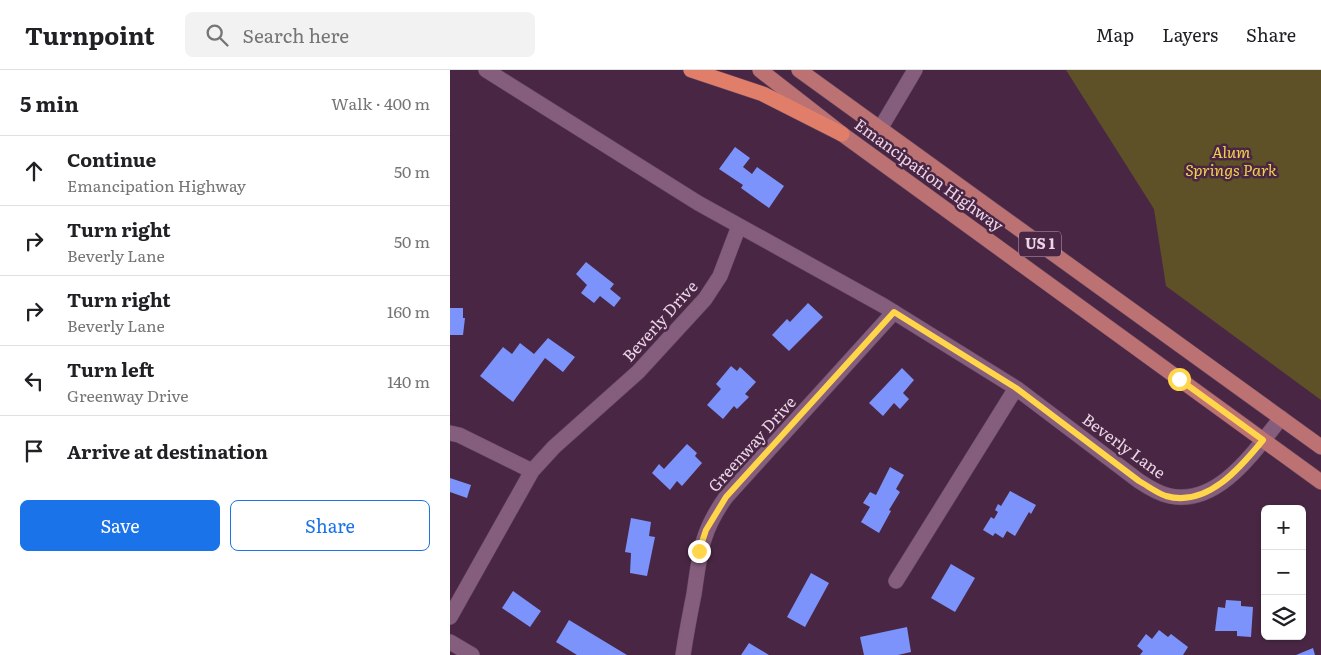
<!DOCTYPE html>
<meta charset="utf-8">
<style>
:root{--surface:#fff;--page:#f2f2f2;--text:#202124;--muted:#757577;--line:#e0e0e0;--accent:#1a73e8}
body{margin:0;font-family:Literata,serif;background:var(--page);color:var(--text)}
.controls{position:absolute;right:15px;bottom:15px;display:grid;overflow:hidden;border-radius:8px;box-shadow:0 1px 4px #0004}
.controls button{width:45px;height:45px;display:grid;place-items:center;padding:0;border:0;border-bottom:1px solid var(--line);background:var(--surface);color:var(--text);font:25px sans-serif}
.stop{position:absolute;width:15px;height:15px;margin:-11px;border:4px solid #ffd54a;border-radius:50%;background:#fff}
.stop.end{background:#ffd54a;border-color:#fff;box-shadow:0 1px 5px #0008}
.list{margin:0;padding:0;list-style:none}
h2{display:flex;justify-content:space-between;align-items:center;height:65px;margin:0;padding:0 20px;font-size:21px}
h2 small{font-size:16px;font-weight:400;color:var(--muted)}
.list li{display:grid;grid-template-columns:32px 1fr auto;gap:15px;align-items:center;box-sizing:border-box;height:70px;padding:0 20px;border-top:1px solid var(--line)}
.list b{display:block;font-size:19px;white-space:nowrap}
.list p{margin:0;font-size:16px;white-space:nowrap;color:var(--muted)}
.list em{font-size:16px;font-style:normal;color:var(--muted)}
.actions{display:flex;gap:10px;padding:15px 20px}
.actions a{flex:1;padding:11px 0;border:1px solid var(--accent);border-radius:8px;text-align:center;font-size:18px;color:var(--accent)}
.actions .main{background:var(--accent);color:#fff}
.icon{flex:none;width:28px;height:28px;fill:none;stroke:currentColor;stroke-width:2;stroke-linecap:round;stroke-linejoin:round}
.map{position:relative;flex:none;width:871px;height:585px;overflow:hidden}
header{display:flex;align-items:center;gap:30px;box-sizing:border-box;height:70px;padding:0 25px;background:var(--surface);border-bottom:1px solid var(--line)}
header strong{font-size:24px}
nav{display:flex;gap:28px;margin-inline-start:auto;font-size:18px}
.search{width:350px;height:45px;background:var(--page);display:flex;align-items:center;gap:12px;box-sizing:border-box;padding:0 18px;border-radius:8px;color:var(--muted);font-size:19px}
main{display:flex}
aside{flex:1;background:var(--surface)}
.map>svg:first-child{display:block}
</style>
<header>
<strong>Turnpoint</strong>
<div class="search"><svg class="icon" aria-label="search" viewBox="0 0 24 24"><circle cx="10" cy="10" r="6"/><path d="M15 15l6 6"/></svg>Search here</div>
<nav><a>Map</a><a>Layers</a><a>Share</a></nav>
</header>
<main>
<aside>
<h2>5 min<small>Walk · 400 m</small></h2>
<ul class="list">
<li><svg class="icon" aria-label="ahead" viewBox="0 0 24 24"><path d="M12 20V5M6 11l6-6 6 6"/></svg><div><b>Continue</b><p>Emancipation Highway</p></div><em>50 m</em></li>
<li><svg class="icon" aria-label="right" viewBox="0 0 24 24"><path d="M7 20v-9h11M14 6l5 5-5 5"/></svg><div><b>Turn right</b><p>Beverly Lane</p></div><em>50 m</em></li>
<li><svg class="icon" aria-label="right" viewBox="0 0 24 24"><path d="M7 20v-9h11M14 6l5 5-5 5"/></svg><div><b>Turn right</b><p>Beverly Lane</p></div><em>160 m</em></li>
<li><svg class="icon" aria-label="left" viewBox="0 0 24 24"><path d="M17 20v-9H6M10 6l-5 5 5 5"/></svg><div><b>Turn left</b><p>Greenway Drive</p></div><em>140 m</em></li>
<li><svg class="icon" aria-label="arrive" viewBox="0 0 24 24"><path d="M6 21V4h12l-3 4 3 4H6"/></svg><div><b>Arrive at destination</b></div></li>
</ul>
<div class="actions"><a class="main">Save</a><a>Share</a></div>
</aside>
<div class="map">
<svg width="871" height="585" viewBox="0 0 871 585">
<rect width="100%" height="100%" fill="#492744"/>
<path fill="#5e5128" d="M616,0H871V330L716,216L704,139Z"/>
<path fill="#7c93fb" d="M285,77L300,88L293,97L302,104L307,97L334,116L319,138L291,118L293,115L269,99Z
M136,192L164,214L160,219L171,228L164,237L150,226L144,233L131,223L137,215L126,204Z
M358,233L373,247L339,281L322,265L337,249L340,252Z
M0,238H13V248H15L13,265H0Z
M98,268L125,287L113,302L95,288L63,332L30,306L53,277L62,284L70,273L84,284Z
M281,296L287,301L290,297L306,312L295,324L299,327L287,339L284,336L273,349L257,335L271,319L266,314Z
M452,298L464,310L453,323L459,329L450,339L444,333L433,346L419,333Z
M237,374L247,383L245,386L252,393L232,416L227,411L220,420L202,403L209,394L214,399Z
M440,397L454,405L446,419L450,422L439,440L441,441L429,463L411,452L420,437L413,433L420,422L426,425Z
M0,408L21,415L17,428L0,422Z
M560,421L586,435L581,444L579,442L565,466L557,461L553,468L545,463L543,466L533,460L541,447L544,449L548,442L545,440L548,434L551,436Z
M181,448L201,452L199,466L205,467L197,506L180,503L181,483L175,482Z
M501,494L525,508L505,542L481,528Z
M361,503L379,513L355,557L337,547Z
M63,521L91,541L80,557L52,538Z
M776,530L791,531V536L803,537L801,567L787,566V561H765L768,537L775,538Z
M119,550L177,585H127L106,572Z
M457,557L461,582L448,585H414L410,567Z
M709,560L718,567L721,564L738,577L733,585H690L693,581L687,576L696,564L702,569Z
M299,573L319,585H291Z
M863,578L865,585H846Z"/>
<g fill="none" stroke-linecap="round" stroke-linejoin="round">
<defs>
<path id="minor" d="M36,0L248,133L434,236L566,318L689,411C698,417 709,424 720,426C769,436 805,380 831,348
M430,59L465,0
M0,363L9,365L82,401
M446,511L566,318
M0,547L82,401L104,377L188,302L255,229L270,206L289,156
M0,572L22,585
M233,585C236,565 240,544 244,524C250,483 251,462 276,427L444,242"/>
<path id="major" d="M310,0L392,64L871,412
M349,0L871,377"/>
<path id="highway" d="M241,0L313,24L392,64"/>
</defs>
<use href="#minor" stroke="#63465f" stroke-width="16"/>
<use href="#major" stroke="#63465f" stroke-width="16"/>
<use href="#highway" stroke="#63465f" stroke-width="16"/>
<use href="#minor" stroke="#855e7e" stroke-width="15"/>
<use href="#major" stroke="#bc7172" stroke-width="15"/>
<use href="#highway" stroke="#e07e6a" stroke-width="15"/>
</g>
<g fill="none" stroke-linecap="round" stroke-linejoin="round">
<path stroke="#ffd54a" stroke-width="6" d="M249,481L256,460L276,427L444,242L566,318L689,411C698,416 707,423 716,426C757,438 791,397 813,370L729,309"/>
</g>
<g text-anchor="middle" stroke-width="5" stroke-linejoin="round" paint-order="stroke">
<rect fill="#492744" stroke="#baa1b6" stroke-width="1" x="569" y="161.5" width="42" height="25" rx="4"/>
<g font-size="15" font-weight="bold" fill="#ebd5e7">
<text x="590" y="179">US 1</text>
</g>
<g font-size="16" font-style="italic" fill="#f4cf50" stroke="#492744">
<text x="781" y="88">Alum<tspan x="781" dy="18">Springs Park</tspan></text>
</g>
<g font-size="16" fill="#ebd5e7" stroke="#492744">
<text transform="translate(479 105) rotate(36)" y="6">Emancipation Highway</text>
<text transform="translate(210 251) rotate(-48)" y="6">Beverly Drive</text>
<text transform="translate(302 374) rotate(-48)" y="6">Greenway Drive</text>
<text transform="translate(674 376) rotate(36)" y="6">Beverly Lane</text>
</g>
</g>
</svg>
<div class="controls">
<button>+</button>
<button>−</button>
<button><svg class="icon" aria-label="layers" viewBox="0 0 24 24"><path d="M12 4l9 5-9 5-9-5zM3 14l9 5 9-5"/></svg></button>
</div>
<div class="stop" style="left:729px;top:309px"></div>
<div class="stop end" style="left:249px;top:481px"></div>
</div>
</main>
